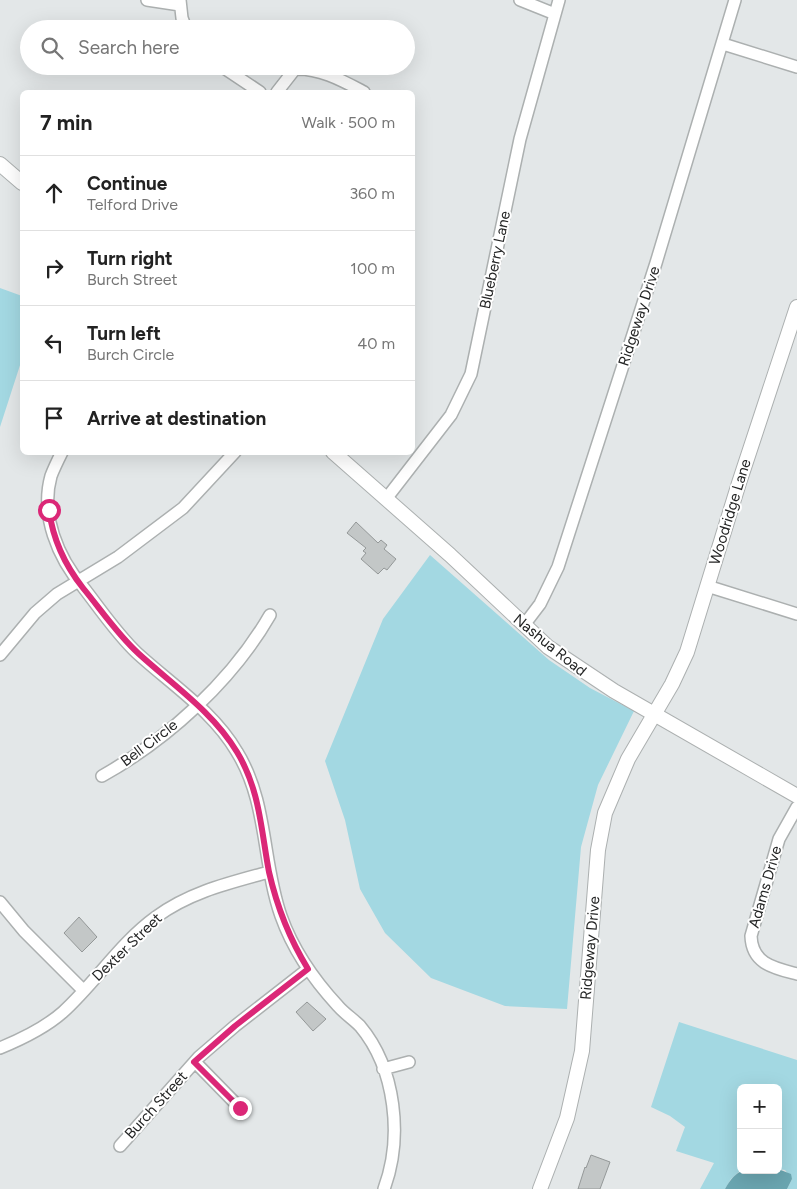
<!DOCTYPE html>
<meta charset="utf-8">
<style>
:root{--surface:#fff;--page:#f6f6f6;--text:#222;--muted:#767676;--line:#e0e0e0}
body{margin:0;font-family:Figtree,sans-serif;background:var(--page);color:var(--text)}
.controls{position:absolute;right:15px;bottom:15px;display:grid;overflow:hidden;border-radius:8px;box-shadow:0 5px 20px #0002}
.controls button{width:45px;height:45px;display:grid;place-items:center;padding:0;border:0;border-bottom:1px solid var(--line);background:var(--surface);color:var(--text);font:25px sans-serif}
.stop{position:absolute;width:15px;height:15px;margin:-11px;border:4px solid #db2777;border-radius:50%;background:#fff}
.stop.end{background:#db2777;border-color:#fff;box-shadow:0 1px 5px #0008}
.list{margin:0;padding:0;list-style:none}
h2{display:flex;justify-content:space-between;align-items:center;height:65px;margin:0;padding:0 20px;font-size:21px}
h2 small{font-size:16px;font-weight:400;color:var(--muted)}
.list li{display:grid;grid-template-columns:32px 1fr auto;gap:15px;align-items:center;box-sizing:border-box;height:75px;padding:0 20px;border-top:1px solid var(--line)}
.list b{display:block;font-size:19px;white-space:nowrap}
.list p{margin:0;font-size:16px;white-space:nowrap;color:var(--muted)}
.list em{font-size:16px;font-style:normal;color:var(--muted)}
.icon{flex:none;width:28px;height:28px;fill:none;stroke:currentColor;stroke-width:2;stroke-linecap:round;stroke-linejoin:round}
.map{position:relative;flex:none;width:797px;height:1189px;overflow:hidden}
.search{position:absolute;background:var(--surface);box-shadow:0 5px 20px #0002;left:20px;top:20px;width:395px;height:55px;display:flex;align-items:center;gap:12px;box-sizing:border-box;padding:0 18px;border-radius:28px;color:var(--muted);font-size:19px}
.panel{position:absolute;background:var(--surface);box-shadow:0 5px 20px #0002;left:20px;top:90px;width:395px;height:365px;border-radius:8px}
.map>svg:first-child{display:block}
</style>
<div class="map">
<svg width="797" height="1189" viewBox="0 0 797 1189">
<rect width="100%" height="100%" fill="#e3e7e8"/>
<path fill="#a3d8e2" d="M0,288L22,296V359L0,427Z
M430,555L549,660L590,688L634,711L598,785L581,847L567,1009L505,1006L431,978L385,933L360,889L345,820L325,761L383,619Z
M679,1022L797,1060V1189H787L792,1179L785,1170L778,1169V1088H741V1170L731,1179L725,1189H700L714,1163L676,1151L685,1127L670,1116L651,1107Z"/>
<path fill="#6ba6b1" d="M778,1169L791,1174L792,1179L787,1189H725C744,1155 756,1180 778,1169Z"/>
<path fill="#c3c7c7" stroke="#949898" d="M356,522L378,543L381,540L387,545L384,549L396,559L387,570L384,568L378,574L361,559L366,553L363,551L366,548L347,533Z
M79,917L97,937L82,952L64,933Z
M307,1002L326,1019L313,1031L296,1012Z
M591,1155L610,1162L600,1189H578L585,1167L586,1168Z"/>
<g fill="none" stroke-linecap="round" stroke-linejoin="round">
<defs>
<path id="minor" d="M147,0L180,5
M180,0L182,18L186,29
M520,0L555,14
M723,44L797,67
M221,66L260,92
M277,92L295,69C320,68 343,81 364,92
M62,452C58,460 54,468 51,476C40,515 58,558 83,587C101,610 116,633 137,653C172,685 213,711 237,752C268,802 262,862 281,916C293,950 314,980 338,1006C344,1013 353,1019 360,1026C396,1069 403,1138 384,1189
M386,499L451,415L471,374L520,139L559,0
M707,586L797,614
M524,625L540,604L558,567L656,263L735,0
M0,655L35,613L57,594L118,557L183,508L235,452
M102,776C168,739 232,681 270,615
M797,807L779,839L751,936C752,964 774,968 797,974
M0,902L24,931L83,990
M0,1048C22,1039 45,1028 63,1012C96,982 120,943 156,917C190,892 229,883 269,872
M195,1062L240,1108
M383,1069L409,1062
M120,1146L199,1057L235,1026L308,969"/>
<path id="tertiary" d="M0,164L22,183
M333,452L450,555L548,647L614,691L797,796
M540,1189L567,1118L582,1051L598,850L605,813L628,759L672,684L687,652L739,483L797,307"/>
</defs>
<use href="#minor" stroke="#acb0b0" stroke-width="14"/>
<use href="#tertiary" stroke="#acb0b0" stroke-width="16"/>
<use href="#minor" stroke="#fff" stroke-width="11"/>
<use href="#tertiary" stroke="#fff" stroke-width="14"/>
</g>
<g fill="none" stroke-linecap="round" stroke-linejoin="round">
<path stroke="#db2777" stroke-width="6" d="M49,510C53,540 64,564 83,588C102,611 117,634 139,654C173,685 213,712 237,752C260,790 261,830 269,872C277,907 289,938 308,969L235,1026L194,1062L240,1108"/>
</g>
<g text-anchor="middle" stroke-width="4" stroke-linejoin="round" paint-order="stroke">
<g font-size="15" fill="#242525" stroke="#fff">
<text transform="translate(495 260) rotate(-78)" y="5">Blueberry Lane</text>
<text transform="translate(639 316) rotate(-72)" y="5">Ridgeway Drive</text>
<text transform="translate(730 512) rotate(-73)" y="5">Woodridge Lane</text>
<text transform="translate(550 645) rotate(39)" y="5">Nashua Road</text>
<text transform="translate(149 743) rotate(-37)" y="5">Bell Circle</text>
<text transform="translate(765 887) rotate(-74)" y="5">Adams Drive</text>
<text transform="translate(127 947) rotate(-44)" y="5">Dexter Street</text>
<text transform="translate(590 948) rotate(-85)" y="5">Ridgeway Drive</text>
<text transform="translate(156 1105) rotate(-48)" y="5">Burch Street</text>
</g>
</g>
</svg>
<div class="controls">
<button>+</button>
<button>−</button>
</div>
<div class="stop" style="left:49px;top:510px"></div>
<div class="stop end" style="left:240px;top:1108px"></div>
<div class="search"><svg class="icon" aria-label="search" viewBox="0 0 24 24"><circle cx="10" cy="10" r="6"/><path d="M15 15l6 6"/></svg>Search here</div>
<section class="panel">
<h2>7 min<small>Walk · 500 m</small></h2>
<ul class="list">
<li><svg class="icon" aria-label="ahead" viewBox="0 0 24 24"><path d="M12 20V5M6 11l6-6 6 6"/></svg><div><b>Continue</b><p>Telford Drive</p></div><em>360 m</em></li>
<li><svg class="icon" aria-label="right" viewBox="0 0 24 24"><path d="M7 20v-9h11M14 6l5 5-5 5"/></svg><div><b>Turn right</b><p>Burch Street</p></div><em>100 m</em></li>
<li><svg class="icon" aria-label="left" viewBox="0 0 24 24"><path d="M17 20v-9H6M10 6l-5 5 5 5"/></svg><div><b>Turn left</b><p>Burch Circle</p></div><em>40 m</em></li>
<li><svg class="icon" aria-label="arrive" viewBox="0 0 24 24"><path d="M6 21V4h12l-3 4 3 4H6"/></svg><div><b>Arrive at destination</b></div></li>
</ul>
</section>
</div>
